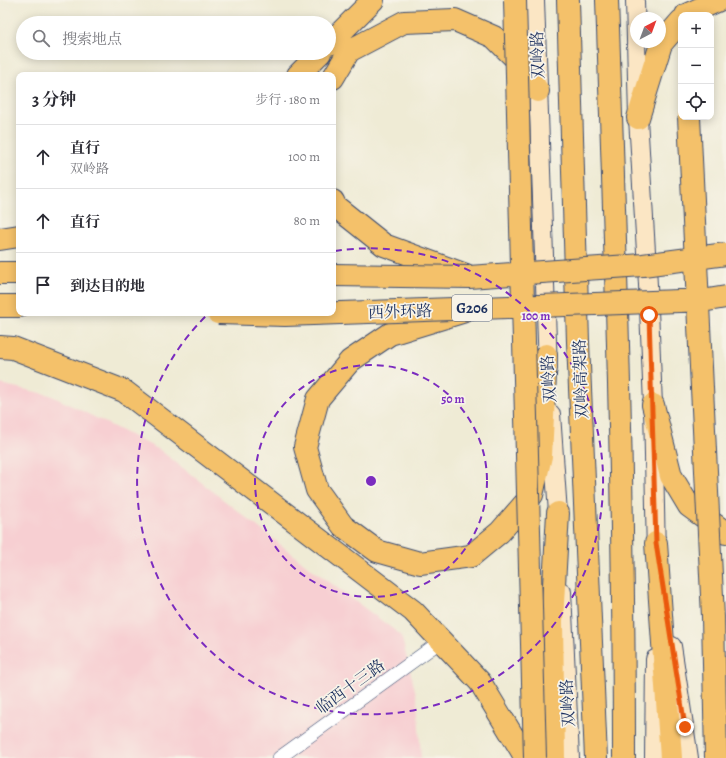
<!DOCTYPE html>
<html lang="zh">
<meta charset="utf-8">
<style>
:root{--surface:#fff;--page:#f2f2f3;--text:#2b2b33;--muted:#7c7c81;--line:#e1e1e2}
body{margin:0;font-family:Alegreya,"Noto Serif SC",serif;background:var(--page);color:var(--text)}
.controls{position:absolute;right:12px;top:12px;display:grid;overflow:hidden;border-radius:8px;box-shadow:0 2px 10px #0003}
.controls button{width:36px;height:36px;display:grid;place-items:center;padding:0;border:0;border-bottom:1px solid var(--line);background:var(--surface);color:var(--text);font:20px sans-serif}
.compass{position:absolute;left:630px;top:12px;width:36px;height:36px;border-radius:50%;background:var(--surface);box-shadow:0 2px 10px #0003;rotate:41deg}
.stop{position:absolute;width:12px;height:12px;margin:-9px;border:3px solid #ea580c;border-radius:50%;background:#fff}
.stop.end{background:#ea580c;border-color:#fff;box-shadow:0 1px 4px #0008}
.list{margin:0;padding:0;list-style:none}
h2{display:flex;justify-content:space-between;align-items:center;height:52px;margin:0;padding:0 16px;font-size:17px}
h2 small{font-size:13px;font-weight:400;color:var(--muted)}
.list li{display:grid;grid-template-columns:26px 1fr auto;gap:12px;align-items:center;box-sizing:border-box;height:64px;padding:0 16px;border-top:1px solid var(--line)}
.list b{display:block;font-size:15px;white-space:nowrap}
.list p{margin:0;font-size:13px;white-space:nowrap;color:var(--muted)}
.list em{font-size:13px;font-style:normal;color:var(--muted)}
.icon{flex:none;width:22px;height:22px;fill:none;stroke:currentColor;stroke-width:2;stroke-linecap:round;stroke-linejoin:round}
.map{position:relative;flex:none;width:726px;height:758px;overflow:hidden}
.search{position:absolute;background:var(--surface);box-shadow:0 2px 10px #0003;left:16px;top:16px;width:320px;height:44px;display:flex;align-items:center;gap:10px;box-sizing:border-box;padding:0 14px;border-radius:22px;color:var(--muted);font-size:15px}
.panel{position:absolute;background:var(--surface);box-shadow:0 2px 10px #0003;left:16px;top:72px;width:320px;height:244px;border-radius:8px}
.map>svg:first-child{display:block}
</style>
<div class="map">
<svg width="726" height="758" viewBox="0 0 726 758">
<rect width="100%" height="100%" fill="#f7f3e8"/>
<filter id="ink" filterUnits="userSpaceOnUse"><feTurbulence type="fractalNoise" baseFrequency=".025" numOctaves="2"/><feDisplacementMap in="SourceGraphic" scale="8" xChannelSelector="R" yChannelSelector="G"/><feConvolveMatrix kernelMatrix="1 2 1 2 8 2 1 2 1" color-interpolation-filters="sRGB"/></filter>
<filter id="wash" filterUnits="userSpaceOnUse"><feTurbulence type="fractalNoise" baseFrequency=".012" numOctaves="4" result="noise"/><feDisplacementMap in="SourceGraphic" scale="16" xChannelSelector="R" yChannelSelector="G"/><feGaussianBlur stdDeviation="0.9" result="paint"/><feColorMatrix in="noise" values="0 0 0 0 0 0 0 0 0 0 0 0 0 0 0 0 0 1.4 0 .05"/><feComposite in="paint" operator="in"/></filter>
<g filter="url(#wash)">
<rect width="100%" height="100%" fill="#efebd5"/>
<path fill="#f7cfd2" d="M0,384L50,395L160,450L309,567L401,635L417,698L421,758H0Z"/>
</g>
<g filter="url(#ink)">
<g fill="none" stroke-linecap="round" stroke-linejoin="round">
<defs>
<path id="street" d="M279,758L441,641"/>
<path id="secondary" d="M535,0L548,369
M635,0L638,118L648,285L653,405L656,557
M551,414L559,527
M562,592L570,758
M672,646L689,758
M654,758L655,659"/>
<path id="highway" d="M568,0L578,342L596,758
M607,0C616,253 624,505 624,758
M686,15L719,0
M329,44L373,0
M298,75L320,53
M333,78L349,51L404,22L455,20L494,37L517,60L538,91
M638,118L661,44L681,21
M333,201L335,206L384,245L466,275
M0,239L19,236
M0,273H19
M0,306H19
M462,312L390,334L350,361L318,399L305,447L317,490L343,526L377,551L420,563L471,556L500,532L532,495L541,456L546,355
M0,347L13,348L124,391L413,611L480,682L523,753L524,758
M653,405L671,476L689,506L726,533
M656,543L671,758
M554,758L552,621L558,513"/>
</defs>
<use href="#street" stroke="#3b4b70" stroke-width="14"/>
<use href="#secondary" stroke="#3b4b70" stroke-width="20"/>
<use href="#highway" stroke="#3b4b70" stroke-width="24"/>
<use href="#street" stroke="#fff" stroke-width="13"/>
<use href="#secondary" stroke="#fbe6c4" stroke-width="18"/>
<use href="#highway" stroke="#f4c16b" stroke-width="22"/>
<defs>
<path id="highway-bridge" d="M515,0L535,758
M689,117L713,617L716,758
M333,275L469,277L643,265L726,254
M218,313L285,315L708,300L726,297"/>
</defs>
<use href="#highway-bridge" stroke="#3b4b70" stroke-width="24" stroke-linecap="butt"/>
<use href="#highway-bridge" stroke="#f4c16b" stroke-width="22"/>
</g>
</g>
<g fill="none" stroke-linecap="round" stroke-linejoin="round" filter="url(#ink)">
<path stroke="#ea580c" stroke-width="5" d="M649,315L656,543L685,727"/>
</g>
<g fill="none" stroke="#7b2cbf" stroke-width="2" stroke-dasharray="7 5">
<circle cx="371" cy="481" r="116"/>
<path d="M335 251A233 233 0 1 1 209 313"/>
</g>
<g text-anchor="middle" stroke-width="3.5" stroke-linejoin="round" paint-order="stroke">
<rect fill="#f7f3e8" stroke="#5d6a87" stroke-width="1" x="452" y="295" width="40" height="26" rx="3"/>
<g font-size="15" font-weight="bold" fill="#1b2f5e">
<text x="472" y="313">G206</text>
</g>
<g font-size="16" fill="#1b2f5e" stroke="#f7f3e8">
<text transform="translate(537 55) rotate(-92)" y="6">双岭路</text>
<text transform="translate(400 311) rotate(-2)" y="6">西外环路</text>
<text transform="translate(548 379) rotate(-94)" y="6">双岭路</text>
<text transform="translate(580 379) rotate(-92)" y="6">双岭高架路</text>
<text transform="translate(350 686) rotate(-36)" y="6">临西十三路</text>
<text transform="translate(567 703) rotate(-93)" y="6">双岭路</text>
</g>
</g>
<circle cx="371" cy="481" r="6" fill="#7b2cbf" stroke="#f7f3e8" stroke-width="2"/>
<g font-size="12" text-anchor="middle" font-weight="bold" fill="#7b2cbf" stroke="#f7f3e8" stroke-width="3.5" stroke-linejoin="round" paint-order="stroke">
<text x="536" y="320">100 m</text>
<text x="453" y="403">50 m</text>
</g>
</svg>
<div class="controls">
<button>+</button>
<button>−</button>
<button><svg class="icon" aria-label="locate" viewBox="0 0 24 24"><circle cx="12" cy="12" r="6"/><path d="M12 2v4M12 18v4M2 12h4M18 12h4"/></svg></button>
</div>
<svg class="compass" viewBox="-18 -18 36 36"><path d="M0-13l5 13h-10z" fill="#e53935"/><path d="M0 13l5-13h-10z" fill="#7c7c81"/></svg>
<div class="stop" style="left:649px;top:315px"></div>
<div class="stop end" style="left:685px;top:727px"></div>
<div class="search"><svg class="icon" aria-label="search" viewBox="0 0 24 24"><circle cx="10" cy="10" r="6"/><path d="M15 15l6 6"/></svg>搜索地点</div>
<section class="panel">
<h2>3 分钟<small>步行 · 180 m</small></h2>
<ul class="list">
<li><svg class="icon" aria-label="ahead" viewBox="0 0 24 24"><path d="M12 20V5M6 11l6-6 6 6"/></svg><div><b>直行</b><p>双岭路</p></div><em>100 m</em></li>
<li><svg class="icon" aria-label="ahead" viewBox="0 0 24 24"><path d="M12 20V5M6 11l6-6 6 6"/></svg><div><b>直行</b></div><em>80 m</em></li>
<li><svg class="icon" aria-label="arrive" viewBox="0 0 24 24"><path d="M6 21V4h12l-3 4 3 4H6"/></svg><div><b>到达目的地</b></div></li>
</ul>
</section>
</div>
